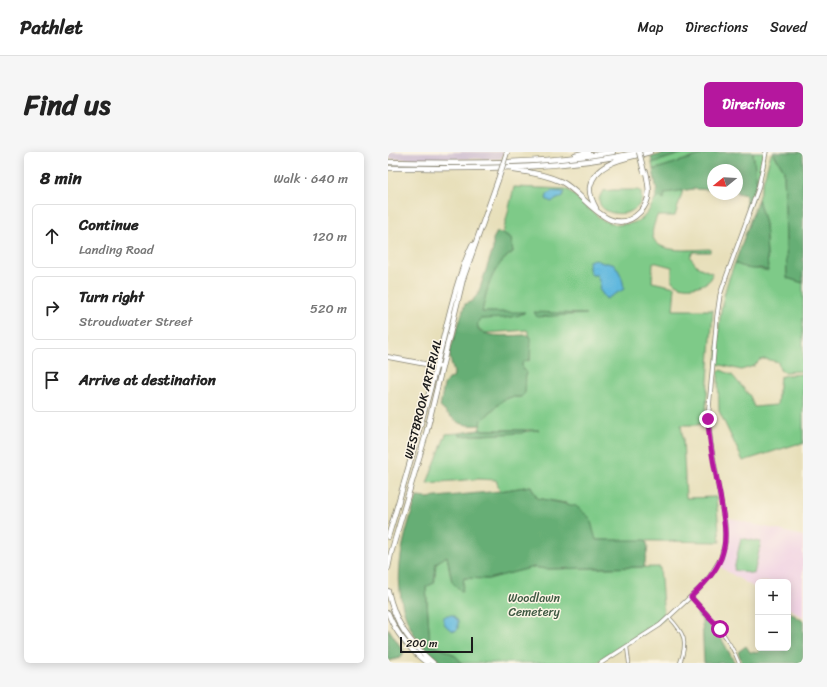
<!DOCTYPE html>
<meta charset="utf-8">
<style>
:root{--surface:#fff;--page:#f6f6f6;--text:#222;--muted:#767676;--line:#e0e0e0;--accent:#b5179e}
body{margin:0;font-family:Sriracha,sans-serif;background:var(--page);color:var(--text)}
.controls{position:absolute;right:12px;bottom:12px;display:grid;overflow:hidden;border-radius:6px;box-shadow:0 2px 10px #0003}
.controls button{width:36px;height:36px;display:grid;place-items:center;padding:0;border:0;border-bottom:1px solid var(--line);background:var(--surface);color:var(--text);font:20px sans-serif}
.compass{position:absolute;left:319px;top:12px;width:36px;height:36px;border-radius:50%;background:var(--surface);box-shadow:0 2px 10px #0003;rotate:252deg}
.scale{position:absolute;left:12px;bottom:10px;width:73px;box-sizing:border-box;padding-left:4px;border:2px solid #1c1c1c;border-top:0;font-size:11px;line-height:14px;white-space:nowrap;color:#1c1c1c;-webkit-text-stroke:3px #fcf5e5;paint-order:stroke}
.stop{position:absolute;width:12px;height:12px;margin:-9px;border:3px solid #b5179e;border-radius:50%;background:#fff}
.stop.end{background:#b5179e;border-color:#fff;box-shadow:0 1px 4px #0008}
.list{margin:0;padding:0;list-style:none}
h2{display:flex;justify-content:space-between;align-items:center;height:52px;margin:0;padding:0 16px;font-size:17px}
h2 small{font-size:13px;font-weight:400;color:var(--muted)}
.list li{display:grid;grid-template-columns:26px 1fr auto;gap:12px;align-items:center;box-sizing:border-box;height:64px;margin:0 8px 8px;padding:0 8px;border:1px solid var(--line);border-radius:6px}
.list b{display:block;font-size:15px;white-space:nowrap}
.list p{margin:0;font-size:13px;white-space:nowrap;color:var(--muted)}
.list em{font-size:13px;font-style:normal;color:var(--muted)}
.icon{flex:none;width:22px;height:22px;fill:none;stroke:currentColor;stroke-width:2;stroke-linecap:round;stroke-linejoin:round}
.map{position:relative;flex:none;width:415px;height:511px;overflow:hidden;border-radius:6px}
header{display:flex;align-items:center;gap:24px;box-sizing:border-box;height:56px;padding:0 20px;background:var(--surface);border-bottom:1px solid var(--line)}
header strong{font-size:19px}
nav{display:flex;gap:22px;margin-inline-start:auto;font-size:14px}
.intro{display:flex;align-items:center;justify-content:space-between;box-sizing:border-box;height:96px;padding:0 24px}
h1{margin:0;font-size:28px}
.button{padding:10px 18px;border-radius:6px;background:var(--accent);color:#fff;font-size:14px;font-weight:700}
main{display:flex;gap:24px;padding:0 24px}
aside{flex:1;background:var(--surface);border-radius:6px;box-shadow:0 2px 10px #0003}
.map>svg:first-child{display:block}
</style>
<header>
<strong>Pathlet</strong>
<nav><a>Map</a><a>Directions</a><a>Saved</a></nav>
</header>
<div class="intro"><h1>Find us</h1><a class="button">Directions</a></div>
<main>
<aside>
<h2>8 min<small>Walk · 640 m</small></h2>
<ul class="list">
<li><svg class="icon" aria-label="ahead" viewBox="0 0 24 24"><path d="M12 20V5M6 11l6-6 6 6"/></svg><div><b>Continue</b><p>Landing Road</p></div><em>120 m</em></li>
<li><svg class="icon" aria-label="right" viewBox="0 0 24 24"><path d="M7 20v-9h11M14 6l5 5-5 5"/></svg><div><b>Turn right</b><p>Stroudwater Street</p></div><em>520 m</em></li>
<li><svg class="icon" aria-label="arrive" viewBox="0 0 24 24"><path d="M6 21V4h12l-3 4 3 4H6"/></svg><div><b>Arrive at destination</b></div></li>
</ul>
</aside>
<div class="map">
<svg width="415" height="511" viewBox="0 0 415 511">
<rect width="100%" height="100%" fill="#fcf5e5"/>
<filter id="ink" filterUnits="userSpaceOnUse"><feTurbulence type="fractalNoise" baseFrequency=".025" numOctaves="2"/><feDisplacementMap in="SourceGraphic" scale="8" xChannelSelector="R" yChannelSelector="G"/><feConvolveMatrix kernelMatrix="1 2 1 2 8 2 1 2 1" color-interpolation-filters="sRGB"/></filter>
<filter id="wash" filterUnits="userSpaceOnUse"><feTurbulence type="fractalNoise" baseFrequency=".012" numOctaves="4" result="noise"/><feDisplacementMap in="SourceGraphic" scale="16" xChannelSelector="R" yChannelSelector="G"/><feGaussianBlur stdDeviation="0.9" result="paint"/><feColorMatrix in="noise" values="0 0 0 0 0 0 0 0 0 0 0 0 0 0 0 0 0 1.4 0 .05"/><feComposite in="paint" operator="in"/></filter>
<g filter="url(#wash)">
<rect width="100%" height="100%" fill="#e7dfba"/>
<path fill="#f0d0e4" d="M337,365L415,384V465L400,456V430H370V438L332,415L341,391Z"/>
<path fill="#cebed1" d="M0,0H116L113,7H0Z"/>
<path fill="#7eca88" stroke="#4d7352" d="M298,0H322L265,18L264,11Z
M365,0H376L375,9L369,32Z
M385,1L396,18L399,126L415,131V219L397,220L392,218L390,210L377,207L372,208L366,214L353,218L329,212C330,175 332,145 347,111C357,117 369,116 380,119L377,72L370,47L383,2Z
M126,35L179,37L214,68L229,73L245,71L254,67L260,60L267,48L272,45L275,47L276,41L295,38L287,64H269C267,70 263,79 265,85C270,103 308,97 322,97V100H305L302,105L310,115L324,121L323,127C315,136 292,139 284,129V115L265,110L264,130L287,135L285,158H325L317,270L309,273H293L295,287L298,346L328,345L332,390L207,388L202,366L178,351L149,346L143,334L112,339L108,328L90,327L39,331L58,282L71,281L72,284C99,283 125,281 151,278H91L94,268L115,248L123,245H133L135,218L134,212L137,209L142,208L143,186L139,178L98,181C91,178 86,174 92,167C104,166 126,167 136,161L94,160C99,135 103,115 125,100L123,86L115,81Z
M225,38H250L253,39C253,42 254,46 253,49C245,71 198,62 215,39Z
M333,218L344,223L362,244L366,255L389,253L392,225L398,223L415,222V292H409L355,309L331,259L330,221Z
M353,386L373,390L366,422L346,418Z
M59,404L64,430L73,439L76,426L100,427L146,415L157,417L272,415L276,467L208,511H74C66,500 54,496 42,493L38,434L46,431L48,411Z"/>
<path fill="#66ae74" stroke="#416548" d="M282,0H298L264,11L263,5Z
M322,0H365L369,32L361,57L358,56V43L349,41V18H325V38L306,37L277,41L276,47L272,45L267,48L269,39L265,18Z
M385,0H415V131L399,126L396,18Z
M370,47L377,72L380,119L372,116C363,119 355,115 347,111Z
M109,80L115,81L123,86L125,100C104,114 99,136 94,160H137C125,168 106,166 92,167C90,170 89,172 90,176C95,187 129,183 140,183L143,186L142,208L137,209L134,212L135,218L138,219L137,241L133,245H123L115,248L94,268L92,273C70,275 67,268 52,255L56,233L60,227L65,226L66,221L61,202L77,152L84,149L90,142L105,97V87Z
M146,160L198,162L149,165Z
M91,278H135L138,279L134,281L72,284L71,281Z
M143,334L149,346L188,354L202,366L208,388H258L260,395L256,415L157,417L146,415L100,427L76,426L74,440L64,430L59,404L48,411L46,431L38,435L42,493C54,497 66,500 74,511C68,511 60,511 55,511C49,509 35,494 30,489C0,443 11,396 29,345L39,346L112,339Z
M400,459L415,469V511H354L350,500L358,494L362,500L370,501L372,496H400Z
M311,460L328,477L347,511H316L314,468L309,463Z
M0,476L16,500L12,506L0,509Z"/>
<path fill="#61b8de" stroke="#3e6a7d" d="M163,39L177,40L174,45L163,50L158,47L159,43Z
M206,107L215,111H225C232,119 235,127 236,137L218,147L211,137L212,132L209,123H204L201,117V109Z
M59,463H65L70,469V477L67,479C61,478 55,473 55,466Z"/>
</g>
<g filter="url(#ink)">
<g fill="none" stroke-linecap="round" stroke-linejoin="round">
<defs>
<path id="street" d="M303,445C323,466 340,483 351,511
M281,465C297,482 300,489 292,511
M239,495L241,511"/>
<path id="secondary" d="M213,511L272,473L312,436L322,424L333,406L337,391V373L323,293L320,267L329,164L332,143L337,128L370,37L378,0"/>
<path id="primary" d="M0,205L53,215"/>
<path id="highway" d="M187,3L200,0
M0,10C75,11 150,13 225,0
M0,16C86,16 167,19 252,0
M126,18C142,20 159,23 174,30C197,42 223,90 252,60C264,48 261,34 258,20
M208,56C204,49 201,42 202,35C207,9 241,6 262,0
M0,385C17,329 33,272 48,215C59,174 66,133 84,93
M0,416L3,401L38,282L75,127L110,28
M0,439C7,471 21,490 45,511
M0,461C8,482 21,497 39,511"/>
</defs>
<use href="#street" stroke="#827e6b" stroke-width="4"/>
<use href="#secondary" stroke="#827e6b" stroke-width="5"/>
<use href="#primary" stroke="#827e6b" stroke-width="5.5"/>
<use href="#highway" stroke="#827e6b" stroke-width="6"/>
<use href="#street" stroke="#fff" stroke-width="2.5"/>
<use href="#secondary" stroke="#fff" stroke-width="3.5"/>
<use href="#primary" stroke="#fff" stroke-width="4"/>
<use href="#highway" stroke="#fff" stroke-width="4.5"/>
<defs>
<path id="highway-bridge" d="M251,0L256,20
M110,28L119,0"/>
</defs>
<use href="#highway-bridge" stroke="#827e6b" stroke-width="6" stroke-linecap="butt"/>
<use href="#highway-bridge" stroke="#fff" stroke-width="4.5"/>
</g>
</g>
<g fill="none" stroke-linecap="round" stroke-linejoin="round" filter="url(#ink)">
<path stroke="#b5179e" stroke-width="5" d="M320,267C321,293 327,318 332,343C335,364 341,386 333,406C327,422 314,434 303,445L332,477"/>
</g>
<g text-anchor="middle" stroke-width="3" stroke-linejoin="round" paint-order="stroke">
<g font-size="12" fill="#1c1c1c" stroke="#fcf5e5">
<text transform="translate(35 247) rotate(-76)" y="4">WESTBROOK ARTERIAL</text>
</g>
<g font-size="12" fill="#3e5942" stroke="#fcf5e5">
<text x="146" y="450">Woodlawn<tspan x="146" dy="14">Cemetery</tspan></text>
</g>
</g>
</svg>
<div class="controls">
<button>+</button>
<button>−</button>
</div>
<svg class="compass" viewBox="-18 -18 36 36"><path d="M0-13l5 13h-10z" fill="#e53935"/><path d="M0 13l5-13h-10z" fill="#767676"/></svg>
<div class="scale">200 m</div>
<div class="stop" style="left:332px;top:477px"></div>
<div class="stop end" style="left:320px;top:267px"></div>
</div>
</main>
